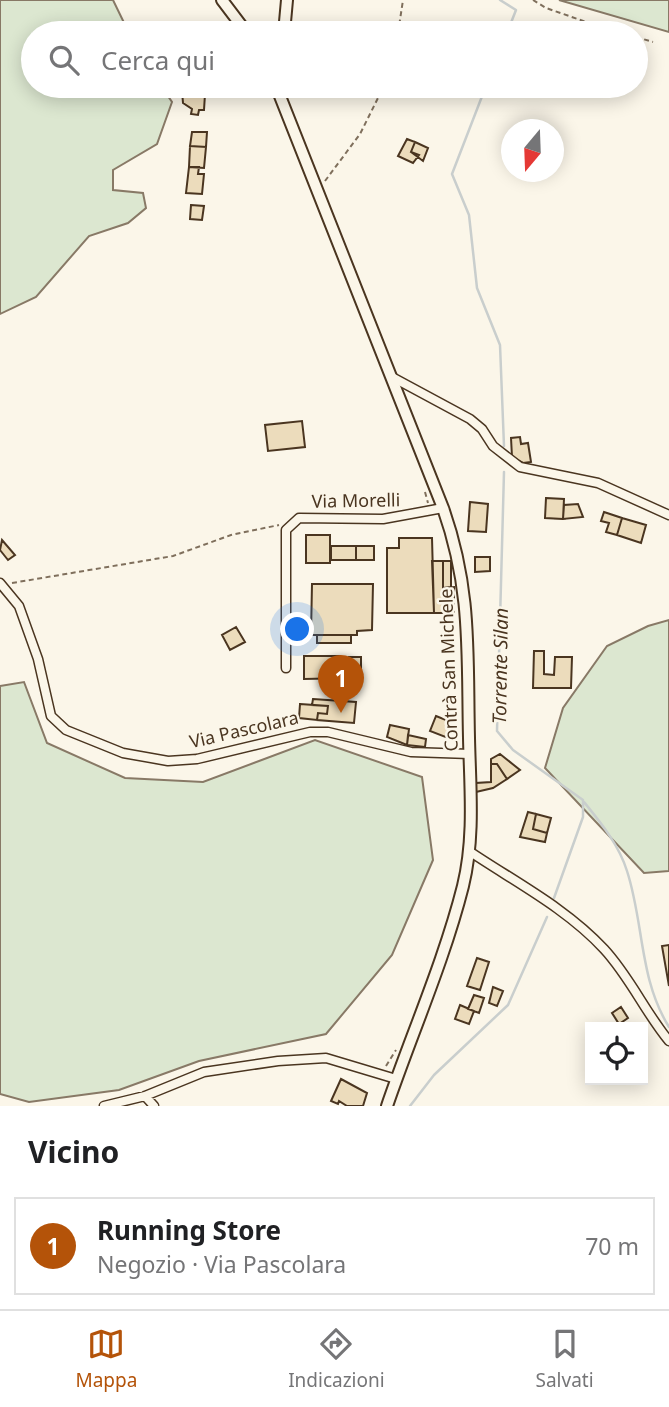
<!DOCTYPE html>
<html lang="it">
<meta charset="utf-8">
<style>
:root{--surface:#fff;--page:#f6f6f6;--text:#202124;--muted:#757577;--line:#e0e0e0;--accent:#b45309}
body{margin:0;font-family:"Noto Sans",sans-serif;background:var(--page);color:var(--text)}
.controls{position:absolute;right:21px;bottom:21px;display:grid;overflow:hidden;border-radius:0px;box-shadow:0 4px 18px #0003}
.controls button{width:63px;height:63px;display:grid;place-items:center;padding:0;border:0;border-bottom:2px solid var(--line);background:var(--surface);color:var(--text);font:35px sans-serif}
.compass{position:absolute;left:501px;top:119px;width:63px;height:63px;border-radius:50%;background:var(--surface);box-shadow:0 4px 18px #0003;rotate:199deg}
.you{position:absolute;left:298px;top:630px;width:24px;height:24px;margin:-18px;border:5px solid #fff;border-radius:50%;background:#1a73e8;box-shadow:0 0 0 10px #1a73e833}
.badge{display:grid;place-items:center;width:46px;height:46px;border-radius:50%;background:var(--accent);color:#fff;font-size:23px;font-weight:700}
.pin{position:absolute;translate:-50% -58px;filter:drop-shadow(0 2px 4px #0008)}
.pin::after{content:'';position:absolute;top:37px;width:24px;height:21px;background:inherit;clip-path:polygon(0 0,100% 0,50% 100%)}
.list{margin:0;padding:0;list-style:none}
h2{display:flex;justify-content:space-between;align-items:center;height:91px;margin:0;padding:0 28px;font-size:30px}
h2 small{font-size:23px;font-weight:400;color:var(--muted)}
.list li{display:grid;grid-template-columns:46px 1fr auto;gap:21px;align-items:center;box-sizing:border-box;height:98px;margin:0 14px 14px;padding:0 14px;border:2px solid var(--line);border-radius:0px}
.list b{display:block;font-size:26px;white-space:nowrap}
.list p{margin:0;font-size:23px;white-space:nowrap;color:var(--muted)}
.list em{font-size:23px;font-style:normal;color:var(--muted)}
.icon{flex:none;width:38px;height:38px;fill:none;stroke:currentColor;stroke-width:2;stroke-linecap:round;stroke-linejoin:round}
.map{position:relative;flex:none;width:669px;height:1106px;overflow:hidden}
.search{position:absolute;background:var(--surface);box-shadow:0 4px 18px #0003;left:21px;right:21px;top:21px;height:77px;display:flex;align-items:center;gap:18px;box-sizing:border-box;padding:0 24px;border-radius:38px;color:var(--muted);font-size:26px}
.sheet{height:203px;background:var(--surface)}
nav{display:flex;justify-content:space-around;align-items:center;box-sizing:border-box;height:98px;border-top:2px solid var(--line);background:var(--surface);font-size:19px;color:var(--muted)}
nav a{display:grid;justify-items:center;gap:4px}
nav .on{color:var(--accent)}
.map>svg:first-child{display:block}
</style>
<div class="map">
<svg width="669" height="1106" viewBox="0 0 669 1106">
<rect width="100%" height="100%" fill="#fbf6e9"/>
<path fill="#dce7d0" stroke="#887966" stroke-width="2" d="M0,0H113L129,33H33V86H161L172,102L157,144L113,170V190L143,193L146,208L128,223L89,236L36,297L0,314Z
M559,0H669V32Z
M669,620V871L644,873L545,768L563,708L607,646L648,626Z
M24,682L47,743L125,778L203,782L315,740L422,777L433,860L392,955L326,1034L199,1061L119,1090L29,1102L0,1094V686Z"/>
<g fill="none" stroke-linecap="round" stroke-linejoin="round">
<path stroke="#c9cecd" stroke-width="2.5" d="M500,0L516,10L507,33
M486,86L452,174L469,215L477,288L500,345L504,446
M504,472L497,731L513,750L583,800V817L554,898
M584,802C601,823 619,845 627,871C644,923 639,979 669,1027
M410,1106L434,1075L508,1005L547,917"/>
</g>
<path fill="#ecdcbc" stroke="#4a3520" stroke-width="2" d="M182,91L205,94L204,110H199L198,115L191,114L192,109L183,103Z
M192,132H207L206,147L190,146Z
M407,139L415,142L411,152L419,155L413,163L398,156Z
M415,142L428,148L423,161L411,152Z
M190,146L206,147L204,168L189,167Z
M189,167H199L198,174H204L202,194L186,193Z
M191,205L204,206L202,220L190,219Z
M302,421L305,447L268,451L265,425Z
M520,437L521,444L528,443L531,462L523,463L512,457L511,438Z
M546,498L564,499L563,519L545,518Z
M470,502L488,504L486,532L468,531Z
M578,504L583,517L563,519L564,505Z
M604,512L622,518L617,535L606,532L609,523L601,521Z
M622,518L646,525L641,543L617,535Z
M306,535H330V563H306Z
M399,538H432L434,613H387V548H399Z
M2,540L15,555L8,560L0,550Z
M331,546H356V560H331Z
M356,546H374V560H356Z
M475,557H490V571L475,572Z
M432,561H443V588L454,587V613H434Z
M443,561H451V587L443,588Z
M312,584H373L372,630L357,631V635H311Z
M236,627L245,642L230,650L222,635Z
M317,635H351V643H317Z
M534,651H544V674L554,675L555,657H572L571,688H533Z
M304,656H340V666H349L350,678L304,679Z
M349,657H361V678H350Z
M313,699L356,702L354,723L317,720L318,713L327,714L328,706L312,705Z
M300,704L328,706L327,714L318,713L317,720L299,718Z
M436,716L451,722L448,738L430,731Z
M390,725L409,729L407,745L387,737Z
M408,735L426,739L425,747L407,745Z
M500,754L520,770L507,779L497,764H491V759Z
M491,764H497L507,779L493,788L476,792V783L491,782Z
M528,812L536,814L533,829L547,833L545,842L520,837Z
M536,814L551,818L547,833L533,829Z
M669,945V986L662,946Z
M477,958L489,962L480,990L467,986Z
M493,987L503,991L497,1006L489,1003Z
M474,995L484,998L479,1013L468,1009Z
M460,1005L474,1011L469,1024L455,1019Z
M621,1007L628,1018L619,1024L612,1013Z
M341,1079L367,1093L363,1106H347L339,1101L338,1104L331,1101Z"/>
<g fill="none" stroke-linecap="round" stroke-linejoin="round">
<defs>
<path id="street" d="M392,377L470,419L482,429L493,446L520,467L598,483L669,515
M0,583L19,606L38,659L51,716L66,730L123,753L168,761L197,759L310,732H328L411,752L470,754
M286,668V530L299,518L383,519L443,508
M469,851C515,882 566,908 604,949C630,977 645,1012 669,1041
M145,1096L154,1106
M104,1106L145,1096L204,1072L278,1061L326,1058L396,1079"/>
<path id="secondary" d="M222,0L247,33
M284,33L287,0
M276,86L443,508C472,590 467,653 469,738C470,787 475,837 463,886C444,961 412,1033 387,1106"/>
</defs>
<use href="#street" stroke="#4a3520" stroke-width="11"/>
<use href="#secondary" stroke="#4a3520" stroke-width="14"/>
<path stroke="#7f6f5c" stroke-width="2" stroke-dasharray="5 3.5" stroke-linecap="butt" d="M533,0L546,8L618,33
M398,33L403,0
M636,37L653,42
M325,181L360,134L384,86
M425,492L428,503
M12,583L173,556L231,535L279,525
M386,1066L396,1050"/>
<use href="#street" stroke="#fbf6e9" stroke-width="8"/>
<use href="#secondary" stroke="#fbf6e9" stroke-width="10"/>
</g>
<g text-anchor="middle" stroke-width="5" stroke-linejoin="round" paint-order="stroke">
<g font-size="18" fill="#4a3520" stroke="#fbf6e9">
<text transform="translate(356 501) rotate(-1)" y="6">Via Morelli</text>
<text transform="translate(449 670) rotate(-92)" y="6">Contrà San Michele</text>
<text transform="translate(244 730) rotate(-13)" y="6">Via Pascolara</text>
</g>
<g font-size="19" font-style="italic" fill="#4a3520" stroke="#fbf6e9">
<text transform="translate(500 666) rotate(-89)" y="7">Torrente Silan</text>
</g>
</g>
</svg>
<div class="controls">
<button><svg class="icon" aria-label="locate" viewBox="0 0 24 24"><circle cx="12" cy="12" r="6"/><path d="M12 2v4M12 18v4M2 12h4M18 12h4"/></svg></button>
</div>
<svg class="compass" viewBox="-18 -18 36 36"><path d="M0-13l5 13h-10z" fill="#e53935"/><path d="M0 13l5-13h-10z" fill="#757577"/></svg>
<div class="you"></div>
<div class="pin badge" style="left:341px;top:713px">1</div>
<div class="search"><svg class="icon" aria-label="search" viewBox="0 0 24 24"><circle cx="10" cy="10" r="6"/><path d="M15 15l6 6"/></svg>Cerca qui</div>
</div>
<section class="sheet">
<h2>Vicino<small></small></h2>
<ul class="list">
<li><span class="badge">1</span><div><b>Running Store</b><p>Negozio · Via Pascolara</p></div><em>70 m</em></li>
</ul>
</section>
<nav>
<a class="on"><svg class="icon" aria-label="map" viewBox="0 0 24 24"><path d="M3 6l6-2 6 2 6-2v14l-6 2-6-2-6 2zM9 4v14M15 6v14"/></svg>Mappa</a>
<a><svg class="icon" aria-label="directions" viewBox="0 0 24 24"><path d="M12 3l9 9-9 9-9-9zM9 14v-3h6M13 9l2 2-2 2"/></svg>Indicazioni</a>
<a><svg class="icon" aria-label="saved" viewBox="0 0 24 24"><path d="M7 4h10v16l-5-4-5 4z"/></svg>Salvati</a>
</nav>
